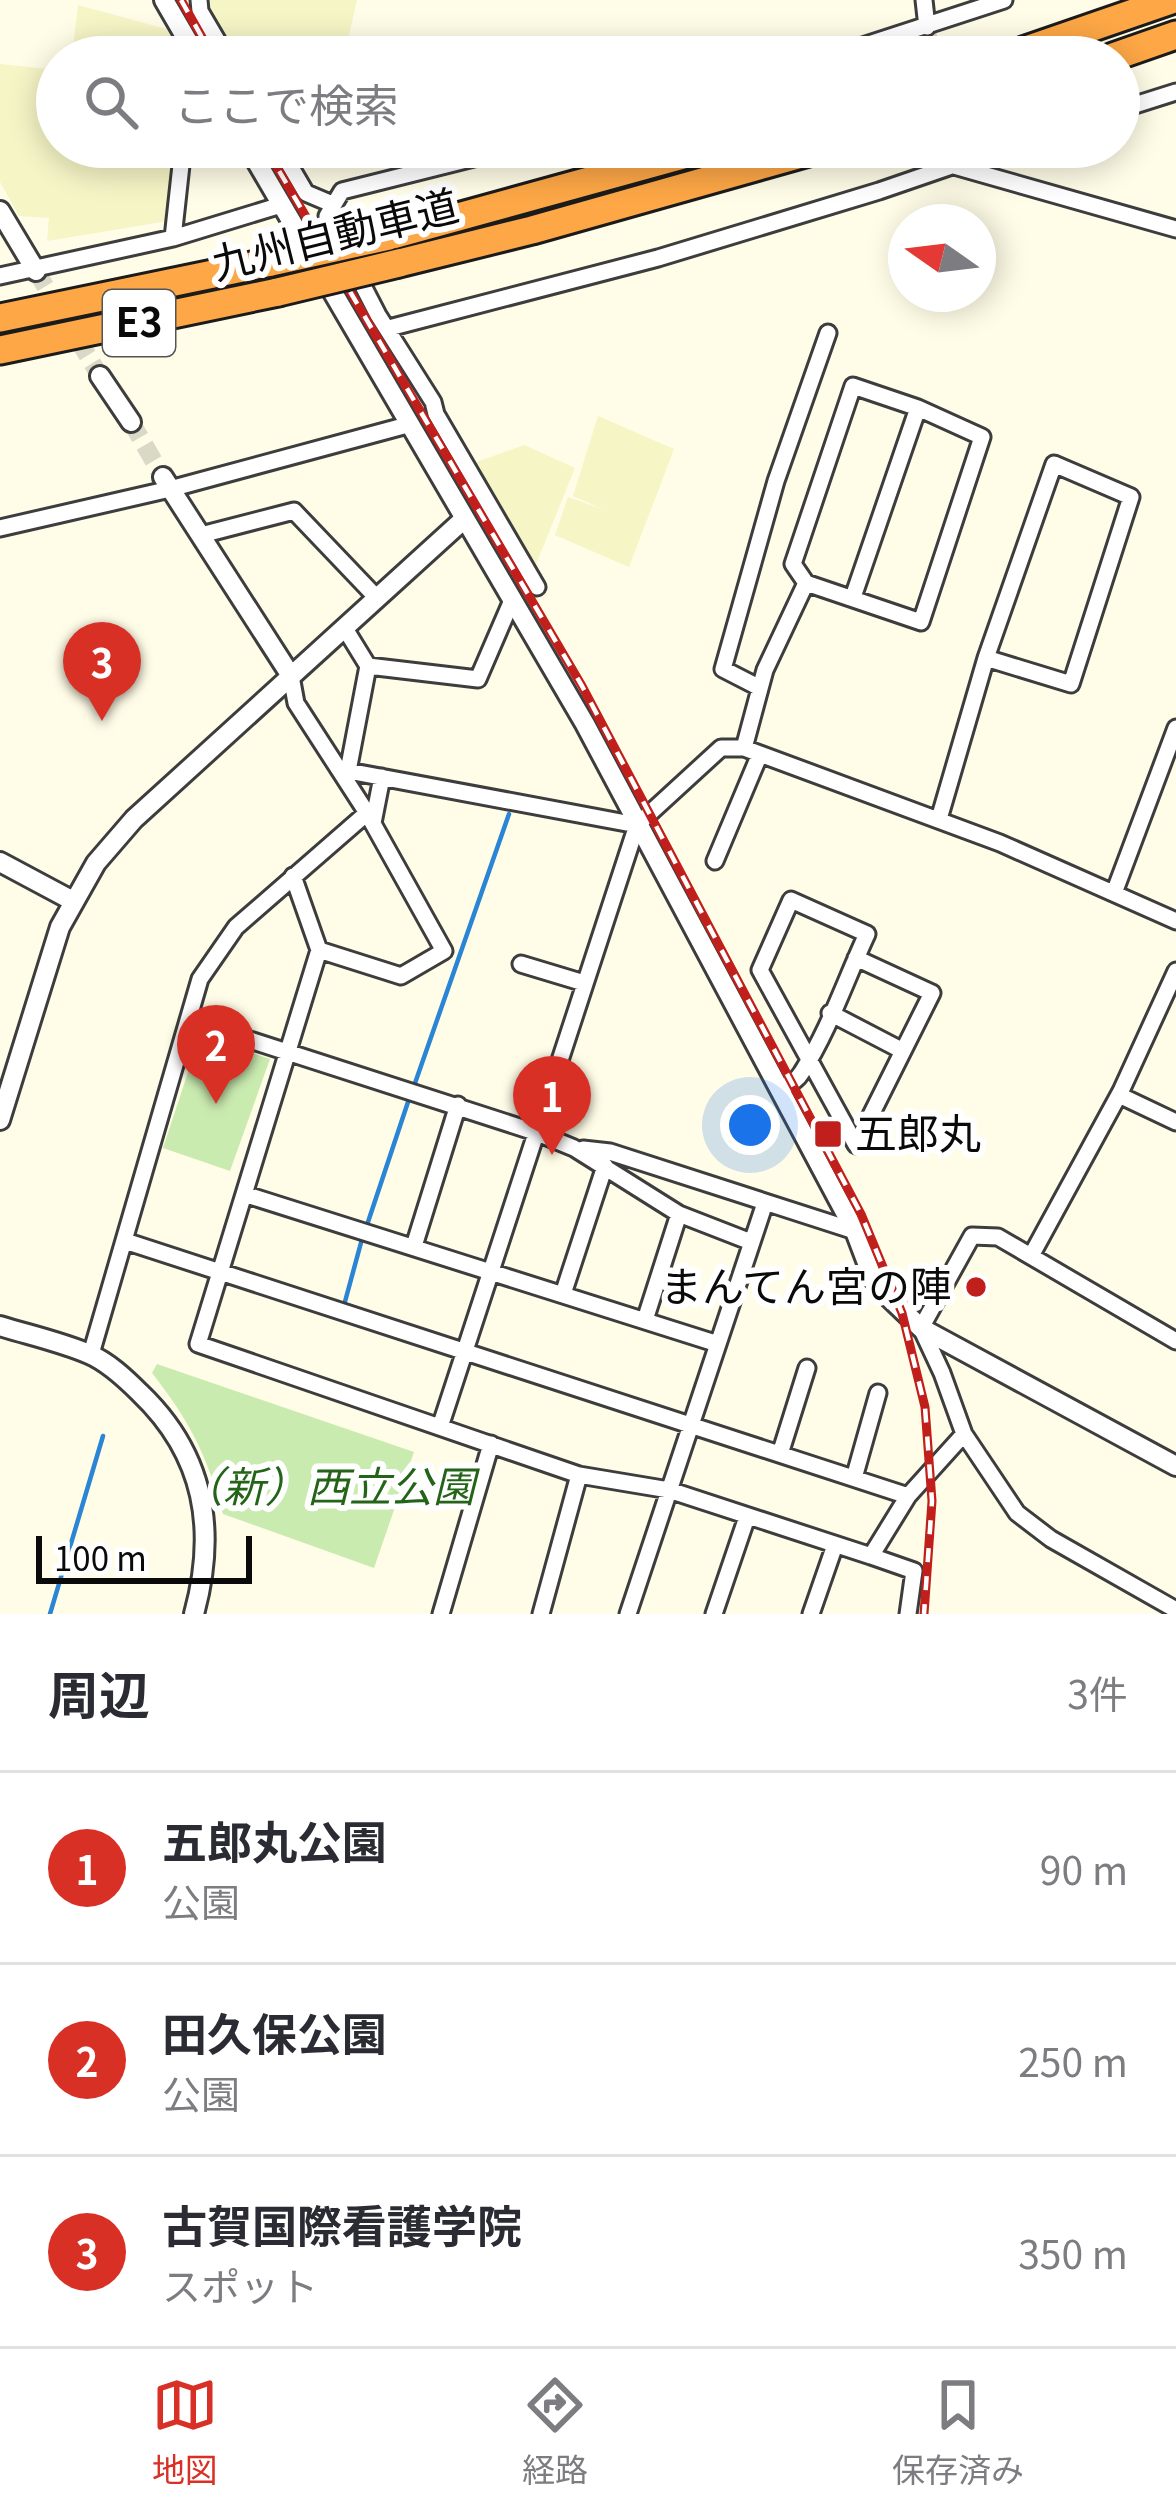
<!DOCTYPE html>
<html lang="ja">
<meta charset="utf-8">
<style>
:root{--surface:#fff;--page:#f2f2f3;--text:#2b2b33;--muted:#7c7c81;--line:#e1e1e2;--accent:#d93025}
body{margin:0;font-family:Georgia,"Noto Sans JP",serif;background:var(--page);color:var(--text)}
.compass{position:absolute;left:888px;top:204px;width:108px;height:108px;border-radius:50%;background:var(--surface);box-shadow:0 6px 30px #0003;rotate:284deg}
.scale{position:absolute;left:36px;bottom:30px;width:216px;box-sizing:border-box;padding-left:12px;border:6px solid #0a0a0a;border-top:0;font-size:33px;line-height:42px;white-space:nowrap;color:#0a0a0a;-webkit-text-stroke:9px #fff;paint-order:stroke}
.you{position:absolute;left:750px;top:1125px;width:42px;height:42px;margin:-30px;border:9px solid #fff;border-radius:50%;background:#1a73e8;box-shadow:0 0 0 18px #1a73e833}
.badge{display:grid;place-items:center;width:78px;height:78px;border-radius:50%;background:var(--accent);color:#fff;font-size:39px;font-weight:700}
.pin{position:absolute;translate:-50% -99px;filter:drop-shadow(0 3px 6px #0008)}
.pin::after{content:'';position:absolute;top:63px;width:42px;height:36px;background:inherit;clip-path:polygon(0 0,100% 0,50% 100%)}
.list{margin:0;padding:0;list-style:none}
h2{display:flex;justify-content:space-between;align-items:center;height:156px;margin:0;padding:0 48px;font-size:51px}
h2 small{font-size:39px;font-weight:400;color:var(--muted)}
.list li{display:grid;grid-template-columns:78px 1fr auto;gap:36px;align-items:center;box-sizing:border-box;height:192px;padding:0 48px;border-top:3px solid var(--line)}
.list b{display:block;font-size:45px;white-space:nowrap}
.list p{margin:0;font-size:39px;white-space:nowrap;color:var(--muted)}
.list em{font-size:39px;font-style:normal;color:var(--muted)}
.icon{flex:none;width:66px;height:66px;fill:none;stroke:currentColor;stroke-width:2;stroke-linecap:round;stroke-linejoin:round}
.map{position:relative;flex:none;width:1176px;height:1614px;overflow:hidden}
.search{position:absolute;background:var(--surface);box-shadow:0 6px 30px #0003;left:36px;right:36px;top:36px;height:132px;display:flex;align-items:center;gap:30px;box-sizing:border-box;padding:0 42px;border-radius:66px;color:var(--muted);font-size:45px}
.sheet{height:732px;background:var(--surface)}
nav{display:flex;justify-content:space-around;align-items:center;box-sizing:border-box;height:168px;border-top:3px solid var(--line);background:var(--surface);font-size:33px;color:var(--muted)}
nav a{display:grid;justify-items:center;gap:6px}
nav .on{color:var(--accent)}
.map>svg:first-child{display:block}
</style>
<div class="map">
<svg width="1176" height="1614" viewBox="0 0 1176 1614">
<rect width="100%" height="100%" fill="#fffce7"/>
<path fill="#f6f5c6" d="M205,0H357L344,57H235L205,6Z
M78,5L166,29L185,57H72Z
M0,64L57,70V147H181L168,221L47,241L49,218L19,216L0,182Z
M598,416L674,449L629,567L555,535L568,497L605,510L573,496Z
M524,445L575,468L532,574L471,464Z"/>
<path fill="#caebaf" d="M200,1036L270,1059L230,1171L163,1148Z
M157,1364L414,1452L374,1568L223,1514C207,1455 189,1420 152,1373Z"/>
<g fill="none" stroke-linecap="round" stroke-linejoin="round">
<path stroke="#2b85d5" stroke-width="4.5" d="M414,1086L509,814
M366,1228L410,1096
M343,1309L362,1239
M50,1614L103,1436"/>
<path stroke="#dad8c6" stroke-width="15" stroke-dasharray="15 8" stroke-linecap="butt" d="M927,27L935,57
M948,147L951,165"/>
<path stroke="#dad8c6" stroke-width="18" stroke-dasharray="18 9" stroke-linecap="butt" d="M36,271L100,376
M131,422L163,477"/>
<defs>
<path id="minor" d="M199,0L200,11L227,57
M924,0L927,27
M829,57L1004,0
M1119,110L1176,92
M279,147L306,193L332,204
M518,147L342,191L327,216L378,315L433,402L436,414L537,587
M954,166L1176,229
M173,238L183,147
M0,276L173,238L281,205
M389,328L658,258L879,191L1007,147
M853,386L918,408L982,437L921,622L806,583L793,564Z
M0,528L170,489L411,424
M201,535L294,511L376,597
M853,597L918,408
M344,627L368,666L478,679L513,598
M291,676L296,703L367,813L444,951L401,976L319,950
M760,688L723,669L776,481L828,333
M744,748L765,670L806,583
M341,769L348,771L368,666
M348,771L637,825
M939,819L986,658L1054,464L1131,497L1071,684L986,658
M373,823L382,777
M715,861L760,754
M293,876L319,950L198,1344L579,1475L669,1490L871,1556L908,1496L964,1434
M1114,893L1176,728
M521,964L584,983
M830,1013L903,1051
M188,1020L535,1132L574,1148L679,1214L751,1242
M780,1088C789,1085 797,1081 802,1072C829,1030 846,979 867,934L791,900L760,970L856,1145L932,993L856,958
M1119,1095L1176,1122
M583,1149L610,1152L855,1231
M244,1194L718,1344
M125,1241L908,1496
M414,1246L458,1105
M1031,1256L1121,1091L1176,971
M563,1294L605,1166
M645,1320L679,1214
M1176,1341L998,1237L972,1236L921,1328L942,1373L964,1434L1017,1513L1051,1539L1176,1610
M91,1354L200,979L236,927L367,813
M440,1427L637,825L721,748H744L1000,843L1176,921
M780,1454L807,1368
M854,1478L878,1393
M871,1556L914,1571L908,1614
M441,1614L491,1444
M541,1614L579,1475
M628,1614L765,1203
M714,1614L747,1517
M811,1614L835,1545"/>
<path id="tertiary" d="M164,0L197,57
M248,147L585,724L855,1231L875,1284L921,1328L1176,1466
M0,211L36,271
M100,376L131,422
M163,477L291,676
M0,862L73,901
M0,1120L60,927L96,863L134,819L463,520
M0,1326C29,1335 61,1342 89,1354C108,1362 125,1378 140,1393C205,1455 217,1530 194,1614"/>
<path id="motorway" d="M1006,57L1171,0
M1113,57L1176,35
M389,236L712,147
M399,263L532,230L826,147
M0,318L271,262
M0,350L278,292"/>
</defs>
<use href="#minor" stroke="#3d3d3d" stroke-width="21"/>
<use href="#tertiary" stroke="#3d3d3d" stroke-width="24"/>
<use href="#motorway" stroke="#1b1b1b" stroke-width="33"/>
<use href="#minor" stroke="#fff" stroke-width="15"/>
<use href="#tertiary" stroke="#fff" stroke-width="18"/>
<use href="#motorway" stroke="#fda746" stroke-width="27"/>
<defs>
<path id="rail" d="M181,0L213,57
M265,147L582,686L861,1214L902,1313L925,1407L932,1501L924,1614"/>
</defs>
<use href="#rail" stroke="#c11f1b" stroke-width="9"/>
<use href="#rail" stroke="#fff" stroke-width="4.5" stroke-dasharray="14" stroke-linecap="butt"/>
<defs>
<path id="motorway-bridge" d="M271,262L389,236
M278,292L399,263"/>
</defs>
<use href="#motorway-bridge" stroke="#1b1b1b" stroke-width="33" stroke-linecap="butt"/>
<use href="#motorway-bridge" stroke="#fda746" stroke-width="27"/>
</g>
<g fill="#c11f1b" stroke="#fff" stroke-width="4.5">
<rect x="813" y="1119" width="30" height="30" rx="6"/>
<circle cx="976" cy="1287" r="12"/>
</g>
<g text-anchor="middle" stroke-width="12" stroke-linejoin="round" paint-order="stroke">
<rect fill="#fff" stroke="#545454" stroke-width="3" x="103" y="290" width="72" height="66" rx="9"/>
<g font-size="39" font-weight="bold" fill="#0a0a0a">
<text x="139" y="337">E3</text>
</g>
<g font-size="42" fill="#0a0a0a" stroke="#fff">
<text transform="translate(335 235) rotate(-14)" y="15">九州自動車道</text>
</g>
<g font-size="42" fill="#0a0a0a" stroke="#fff" text-anchor="start">
<text x="855" y="1149">五郎丸</text>
<text x="952" y="1302" text-anchor="end">まんてん宮の陣</text>
</g>
<g font-size="42" font-style="italic" fill="#236418" stroke="#fff">
<text x="328" y="1502">（新）西立公園</text>
</g>
</g>
</svg>
<svg class="compass" viewBox="-18 -18 36 36"><path d="M0-13l5 13h-10z" fill="#e53935"/><path d="M0 13l5-13h-10z" fill="#7c7c81"/></svg>
<div class="scale">100 m</div>
<div class="you"></div>
<div class="pin badge" style="left:552px;top:1155px">1</div>
<div class="pin badge" style="left:216px;top:1104px">2</div>
<div class="pin badge" style="left:102px;top:721px">3</div>
<div class="search"><svg class="icon" aria-label="search" viewBox="0 0 24 24"><circle cx="10" cy="10" r="6"/><path d="M15 15l6 6"/></svg>ここで検索</div>
</div>
<section class="sheet">
<h2>周辺<small>3件</small></h2>
<ul class="list">
<li><span class="badge">1</span><div><b>五郎丸公園</b><p>公園</p></div><em>90 m</em></li>
<li><span class="badge">2</span><div><b>田久保公園</b><p>公園</p></div><em>250 m</em></li>
<li><span class="badge">3</span><div><b>古賀国際看護学院</b><p>スポット</p></div><em>350 m</em></li>
</ul>
</section>
<nav>
<a class="on"><svg class="icon" aria-label="map" viewBox="0 0 24 24"><path d="M3 6l6-2 6 2 6-2v14l-6 2-6-2-6 2zM9 4v14M15 6v14"/></svg>地図</a>
<a><svg class="icon" aria-label="directions" viewBox="0 0 24 24"><path d="M12 3l9 9-9 9-9-9zM9 14v-3h6M13 9l2 2-2 2"/></svg>経路</a>
<a><svg class="icon" aria-label="saved" viewBox="0 0 24 24"><path d="M7 4h10v16l-5-4-5 4z"/></svg>保存済み</a>
</nav>
